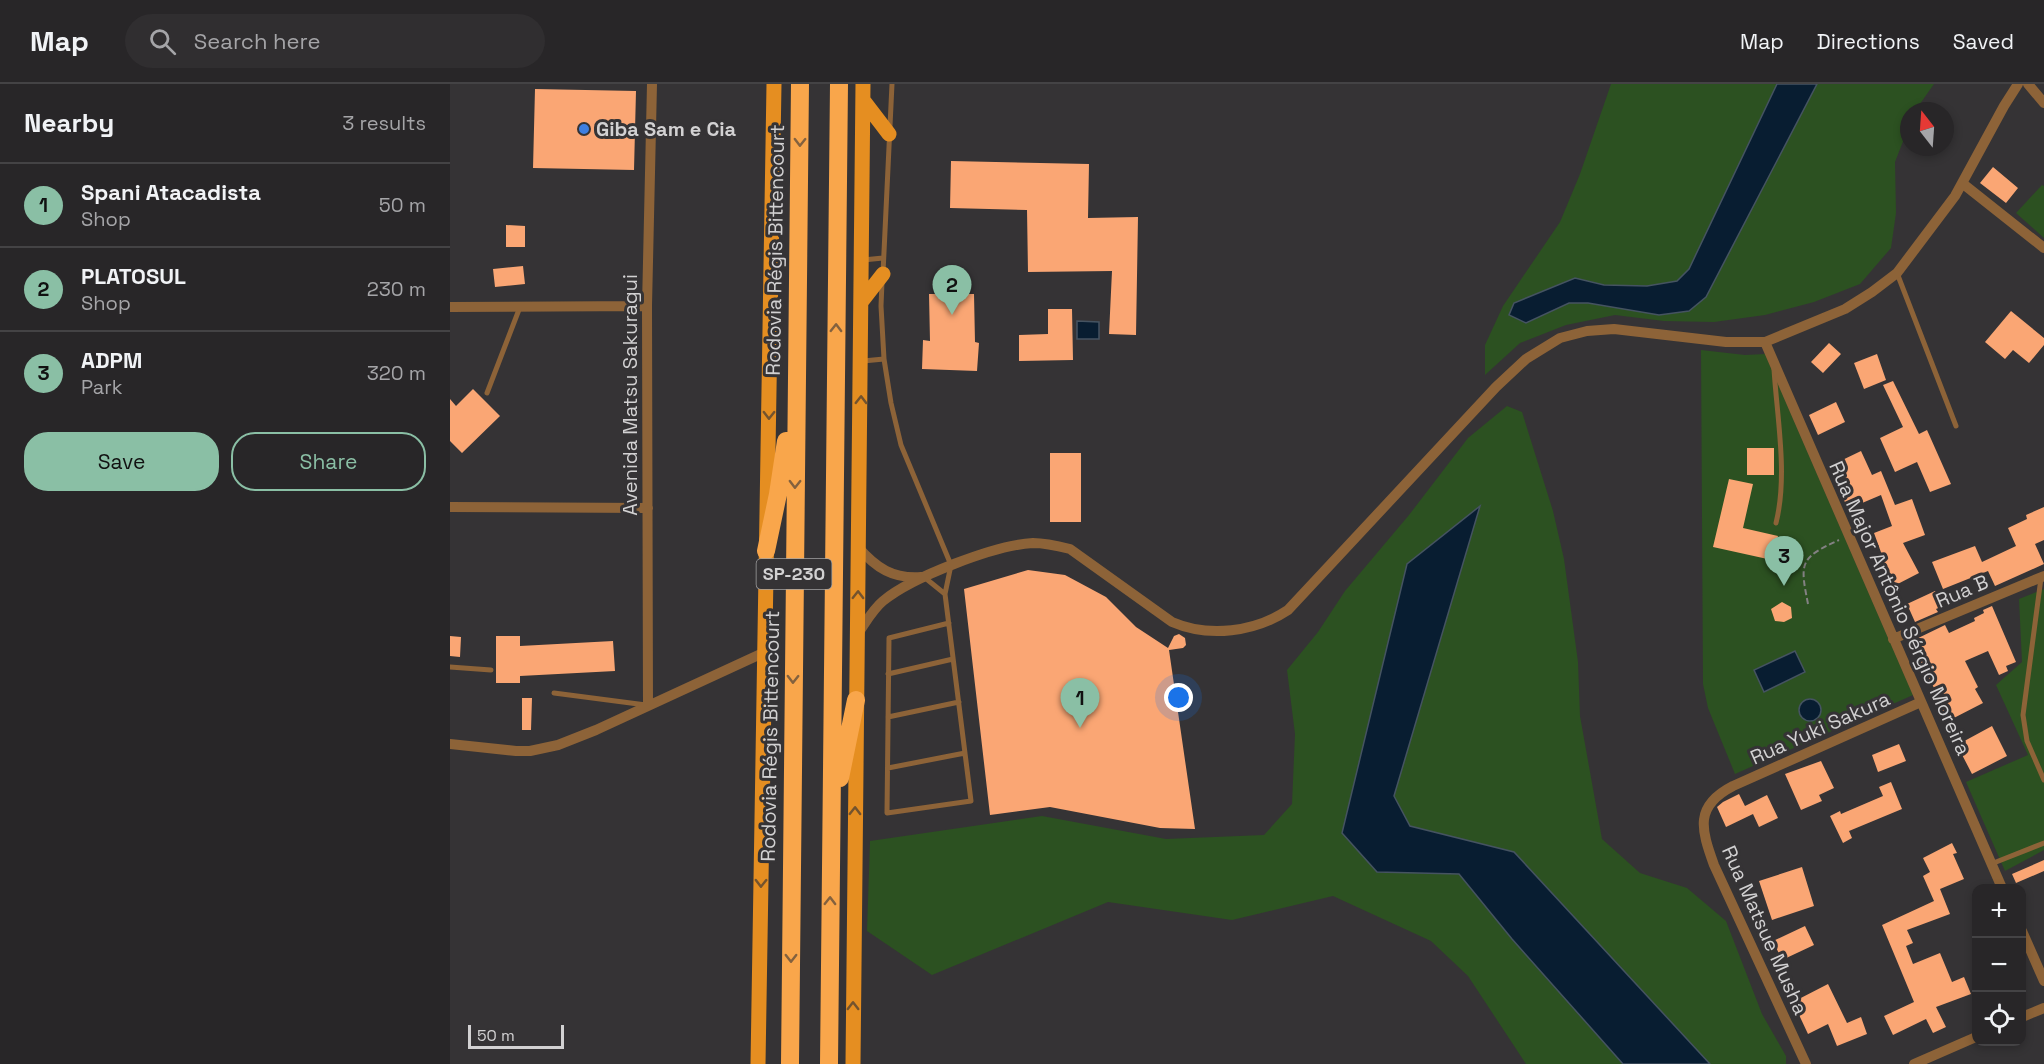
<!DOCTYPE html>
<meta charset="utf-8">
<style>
:root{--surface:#282628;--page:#302e30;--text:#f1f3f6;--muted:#a5a5a8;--line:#444345;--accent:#8abfa5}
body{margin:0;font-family:"Space Grotesk",sans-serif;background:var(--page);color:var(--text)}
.controls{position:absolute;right:18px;bottom:18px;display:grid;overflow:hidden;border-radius:12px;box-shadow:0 3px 9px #0003}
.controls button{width:54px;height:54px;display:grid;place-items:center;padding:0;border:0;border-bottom:2px solid var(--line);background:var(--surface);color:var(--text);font:30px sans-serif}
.compass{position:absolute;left:1450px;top:18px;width:54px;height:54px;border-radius:50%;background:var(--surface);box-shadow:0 3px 9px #0003;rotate:343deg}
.scale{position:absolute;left:18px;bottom:15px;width:96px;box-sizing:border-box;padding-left:6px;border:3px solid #d2d1d2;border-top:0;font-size:16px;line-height:21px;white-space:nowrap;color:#d2d1d2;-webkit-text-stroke:4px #353335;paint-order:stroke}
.you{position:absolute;left:729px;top:614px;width:21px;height:21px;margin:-15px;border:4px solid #fff;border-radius:50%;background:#1a73e8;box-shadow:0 0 0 9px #1a73e833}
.badge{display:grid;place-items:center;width:39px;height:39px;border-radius:50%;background:var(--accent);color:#111;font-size:20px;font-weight:700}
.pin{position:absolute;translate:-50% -50px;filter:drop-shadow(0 2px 3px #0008)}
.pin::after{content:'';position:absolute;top:32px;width:21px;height:18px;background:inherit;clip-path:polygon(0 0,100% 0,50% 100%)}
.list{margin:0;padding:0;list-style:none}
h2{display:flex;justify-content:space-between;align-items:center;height:78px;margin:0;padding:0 24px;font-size:26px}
h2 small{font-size:20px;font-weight:400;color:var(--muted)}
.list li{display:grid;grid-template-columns:39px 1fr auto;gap:18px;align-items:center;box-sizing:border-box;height:84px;padding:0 24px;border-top:2px solid var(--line)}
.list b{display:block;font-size:22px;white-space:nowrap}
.list p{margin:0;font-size:20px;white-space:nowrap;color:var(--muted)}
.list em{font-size:20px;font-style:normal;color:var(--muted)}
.actions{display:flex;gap:12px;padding:18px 24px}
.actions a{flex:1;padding:14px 0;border:2px solid var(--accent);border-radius:24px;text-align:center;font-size:21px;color:var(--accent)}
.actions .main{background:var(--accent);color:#111}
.icon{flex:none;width:33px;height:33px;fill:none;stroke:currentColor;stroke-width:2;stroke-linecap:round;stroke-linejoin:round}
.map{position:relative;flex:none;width:1594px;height:980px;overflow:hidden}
header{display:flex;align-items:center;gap:36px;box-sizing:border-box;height:84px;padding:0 30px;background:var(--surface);border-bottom:2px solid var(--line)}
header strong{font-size:28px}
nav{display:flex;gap:33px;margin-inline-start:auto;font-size:21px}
.search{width:420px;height:54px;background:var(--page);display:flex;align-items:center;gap:15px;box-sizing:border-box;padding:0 21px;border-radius:33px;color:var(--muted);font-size:22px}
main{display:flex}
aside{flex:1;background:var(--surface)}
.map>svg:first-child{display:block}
</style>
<header>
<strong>Map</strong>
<div class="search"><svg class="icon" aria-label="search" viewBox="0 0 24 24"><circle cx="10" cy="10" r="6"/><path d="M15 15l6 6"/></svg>Search here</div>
<nav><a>Map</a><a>Directions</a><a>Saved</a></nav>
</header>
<main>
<aside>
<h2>Nearby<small>3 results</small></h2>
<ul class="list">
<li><span class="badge">1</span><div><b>Spani Atacadista</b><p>Shop</p></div><em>50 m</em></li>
<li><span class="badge">2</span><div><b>PLATOSUL</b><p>Shop</p></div><em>230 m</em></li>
<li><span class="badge">3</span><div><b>ADPM</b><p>Park</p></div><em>320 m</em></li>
</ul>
<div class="actions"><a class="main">Save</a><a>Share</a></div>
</aside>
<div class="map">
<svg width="1594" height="980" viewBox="0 0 1594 980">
<rect width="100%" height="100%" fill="#353335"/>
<path fill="#2c5121" d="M1161,0H1484L1465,27H1459V42L1445,78L1446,129L1441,164L1410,200L1364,218L1315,231L1264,238L1214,237L1165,231L1116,241L1070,259L1035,291V261L1053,222L1110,138L1130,90Z
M1592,101L1594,102V154L1566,129Z
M1251,266L1295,271L1315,270L1463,611L1285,690L1258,624L1253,600Z
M1057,322L1072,328L1103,427L1114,475L1128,578L1130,632L1152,755L1190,789L1237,804L1276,837L1312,930L1336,972V980H1076L1018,892L981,857L883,812L782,836L658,818L482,891L417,847L420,757L592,732L716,755L814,751L842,720L845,650L837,586L868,548L895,507L959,431L1018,354Z
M1594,505V766L1555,787L1516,698L1578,671L1546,601L1572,578L1569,515Z"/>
<path fill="#081d31" stroke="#455361" stroke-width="1.5" d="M1327,0H1367L1256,213L1239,227L1209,231L1138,219H1119L1076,239L1059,231L1064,219L1125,194L1154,201L1197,202L1227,197L1239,185Z
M627,237L649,238V255H627Z
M1030,422L944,712L960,742L1064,768L1260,980H1173L1062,855L1009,790L927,788L892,749L957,480Z
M1345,567L1355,588L1314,608L1304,586Z
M1349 626a11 11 0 1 1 22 0a11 11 0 1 1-22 0Z"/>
<path fill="#faa674" d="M85,5L186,7L184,86L83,84Z
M501,77L639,80L638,134L688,133L686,251L659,250L662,187L578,188L577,126L500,124Z
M1543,83L1568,104L1556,119L1530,99Z
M56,141L75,142V163H56Z
M73,182L75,200L45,203L43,185Z
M479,210H524L525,258L529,259L527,287L472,285L473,256L480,257Z
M598,225H622L623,276L569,277V251L598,250Z
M1561,227L1594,254V261L1579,279L1563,266L1555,275L1535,258Z
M1379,259L1391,270L1373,289L1361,278Z
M1427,270L1436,296L1414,305L1404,279Z
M1443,297L1469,350L1477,346L1501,400L1480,408L1467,378L1445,388L1430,354L1453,343L1433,301Z
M23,305L50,332L12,369L0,357V315L6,322Z
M1386,318L1395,338L1368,351L1359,331Z
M1297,364H1324V391H1297Z
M1411,367L1422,391L1431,387L1445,421L1462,415L1475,451L1453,459L1469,489L1438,505L1430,490L1435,487L1429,472L1432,471L1424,449L1442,442L1431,411L1398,425L1389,405L1395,403L1384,380Z
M600,369H631V438H600Z
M1279,395L1303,400L1293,444L1328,452L1322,476L1263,463Z
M1594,423V456L1585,460L1594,480L1545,502L1538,487L1493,505L1482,478L1525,462L1532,478L1566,462L1558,444L1577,435L1576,431Z
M578,486L615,491L656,513L686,543L718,564L724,552L729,550L735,554L736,561L733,564L719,566L745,745L710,744L600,723L540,731L514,505Z
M1485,507L1493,522L1486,525L1488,528L1465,538L1457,520Z
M1332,518L1341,523L1342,534L1334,538L1325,537L1321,525Z
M1542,522L1566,578L1556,582L1558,587L1549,591L1538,567L1515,577L1528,603L1525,605L1533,619L1498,637L1492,627L1495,625L1460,558L1495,541L1499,549L1525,537L1524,534L1534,529L1533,526Z
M0,552L11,553L10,573L0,572Z
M46,552H70V562L163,557L165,587L70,592V599H46Z
M72,614H82L81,646H72Z
M1542,642L1557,672L1522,690L1507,661Z
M1449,660L1456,677L1428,688L1422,671Z
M1371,677L1384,704L1369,711L1372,717L1351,726L1335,690Z
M1441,698L1452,725L1399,747L1402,754L1393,759L1380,732L1390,727L1391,730L1433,712L1429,703Z
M1289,710L1295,722L1317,711L1328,734L1309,743L1303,730L1276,743L1267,723L1273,718Z
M1502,759L1507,769L1503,770L1514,795L1490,805L1500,830L1457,846L1463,859L1456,862L1463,880L1490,869L1502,898L1514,893L1521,910L1486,923L1496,943L1483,949L1476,935L1443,951L1434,932L1464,918L1432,841L1484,817L1473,792L1480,788L1473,774Z
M1594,776V787L1566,799L1562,790Z
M1352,783L1364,822L1322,836L1309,797Z
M1355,842L1364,861L1332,876L1323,857Z
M1378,900L1397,939L1411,933L1417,950L1387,962L1378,940L1358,950L1343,918Z"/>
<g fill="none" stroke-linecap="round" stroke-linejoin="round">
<path stroke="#838183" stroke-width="2" stroke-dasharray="6 3" stroke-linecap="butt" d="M1358,520C1350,479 1349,474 1389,456"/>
<path stroke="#8d6338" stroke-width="5" d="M413,176L433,174
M433,189L442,0
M1447,189L1506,342
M434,275L441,319L451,361L501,481L495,510L521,717L437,729L439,554L499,539
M413,277L434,275L431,222L432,198
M1324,285C1327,334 1338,391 1326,439
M37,309L70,223
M474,493L495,510
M1591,494L1573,631L1577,657L1594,696
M0,583L41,586
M438,590L503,575
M104,609L196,621
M438,633L509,618
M438,684L515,669
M1541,780L1594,759"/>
<path stroke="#8d6338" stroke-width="10" d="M1578,0L1594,19
M1512,99L1594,164
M0,223L197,222
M1315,258L1552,804
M0,423L198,424
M408,463C426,484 443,495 471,493
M407,551C415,540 422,526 433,517C462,493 545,461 583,459C596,459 608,462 620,465L722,538C759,554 805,548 838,526L1046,303L1076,275L1110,254L1137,247L1164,245L1276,258H1315L1395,225L1422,208L1447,189L1505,112L1554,22L1568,0
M1443,555L1594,492
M198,621L197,222L202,0
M0,660L66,667H80L108,661L146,646L315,568
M1572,847L1594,897
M1572,933L1594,924
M1356,980L1264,781C1251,745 1244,722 1283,702L1471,618
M1464,980L1526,953"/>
<path stroke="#e58e21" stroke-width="15" d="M413,16L439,50
M412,217L433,190
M308,980L324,0
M403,980L413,0"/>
<path stroke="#f9a64b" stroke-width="18" d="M316,467L328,410L336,357
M390,694L406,616
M340,980L350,0
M379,980L389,0"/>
</g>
<defs><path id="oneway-chevron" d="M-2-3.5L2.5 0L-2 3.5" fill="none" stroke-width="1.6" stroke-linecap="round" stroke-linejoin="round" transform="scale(1.5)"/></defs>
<g stroke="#83613e">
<use href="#oneway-chevron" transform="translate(350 58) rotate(91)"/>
<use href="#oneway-chevron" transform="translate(386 244) rotate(-89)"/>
<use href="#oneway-chevron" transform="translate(345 400) rotate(91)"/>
<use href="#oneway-chevron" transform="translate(343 595) rotate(91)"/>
<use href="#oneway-chevron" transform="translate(380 817) rotate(-89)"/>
<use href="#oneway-chevron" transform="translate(341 874) rotate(90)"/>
</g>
<g stroke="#73532e">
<use href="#oneway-chevron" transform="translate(411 316) rotate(-89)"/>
<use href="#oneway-chevron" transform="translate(319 331) rotate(91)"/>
<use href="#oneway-chevron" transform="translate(408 511) rotate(-89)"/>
<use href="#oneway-chevron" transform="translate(405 727) rotate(-89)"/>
<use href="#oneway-chevron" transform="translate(311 799) rotate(91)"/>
<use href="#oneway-chevron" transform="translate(403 922) rotate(-90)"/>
</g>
<circle fill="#3f7fe0" stroke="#353335" stroke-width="2" cx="134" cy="45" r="6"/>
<g text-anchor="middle" stroke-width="6" stroke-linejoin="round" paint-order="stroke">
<rect fill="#353335" stroke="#a3a2a3" stroke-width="1.5" x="306.5" y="475" width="75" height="30" rx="4.5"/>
<g font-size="18" font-weight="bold" fill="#d2d1d2">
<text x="344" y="496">SP-230</text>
</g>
<g font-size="20" font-weight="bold" fill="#d2d1d2" stroke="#353335" text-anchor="start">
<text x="146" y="52">Giba Sam e Cia</text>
</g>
<g font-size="20" fill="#d2d1d2" stroke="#353335">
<text transform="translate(325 166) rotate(-89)" y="7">Rodovia Régis Bittencourt</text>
<text transform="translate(180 311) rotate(-90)" y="7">Avenida Matsu Sakuragui</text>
<text transform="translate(1512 507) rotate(-23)" y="7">Rua B</text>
<text transform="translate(1450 524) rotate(66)" y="7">Rua Major Antônio Sérgio Moreira</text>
<text transform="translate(1370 644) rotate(-24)" y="7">Rua Yuki Sakura</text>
<text transform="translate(320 652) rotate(-89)" y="7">Rodovia Régis Bittencourt</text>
<text transform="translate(1315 846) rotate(66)" y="7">Rua Matsue Musha</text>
</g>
</g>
</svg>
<div class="controls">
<button>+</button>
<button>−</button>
<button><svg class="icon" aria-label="locate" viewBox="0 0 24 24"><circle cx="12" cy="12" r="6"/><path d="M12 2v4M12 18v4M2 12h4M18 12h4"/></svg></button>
</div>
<svg class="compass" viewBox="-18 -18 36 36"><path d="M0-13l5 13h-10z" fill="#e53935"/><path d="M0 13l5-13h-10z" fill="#a5a5a8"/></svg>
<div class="scale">50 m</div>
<div class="you"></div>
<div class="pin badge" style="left:630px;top:644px">1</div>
<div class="pin badge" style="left:502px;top:231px">2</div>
<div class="pin badge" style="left:1334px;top:502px">3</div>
</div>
</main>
